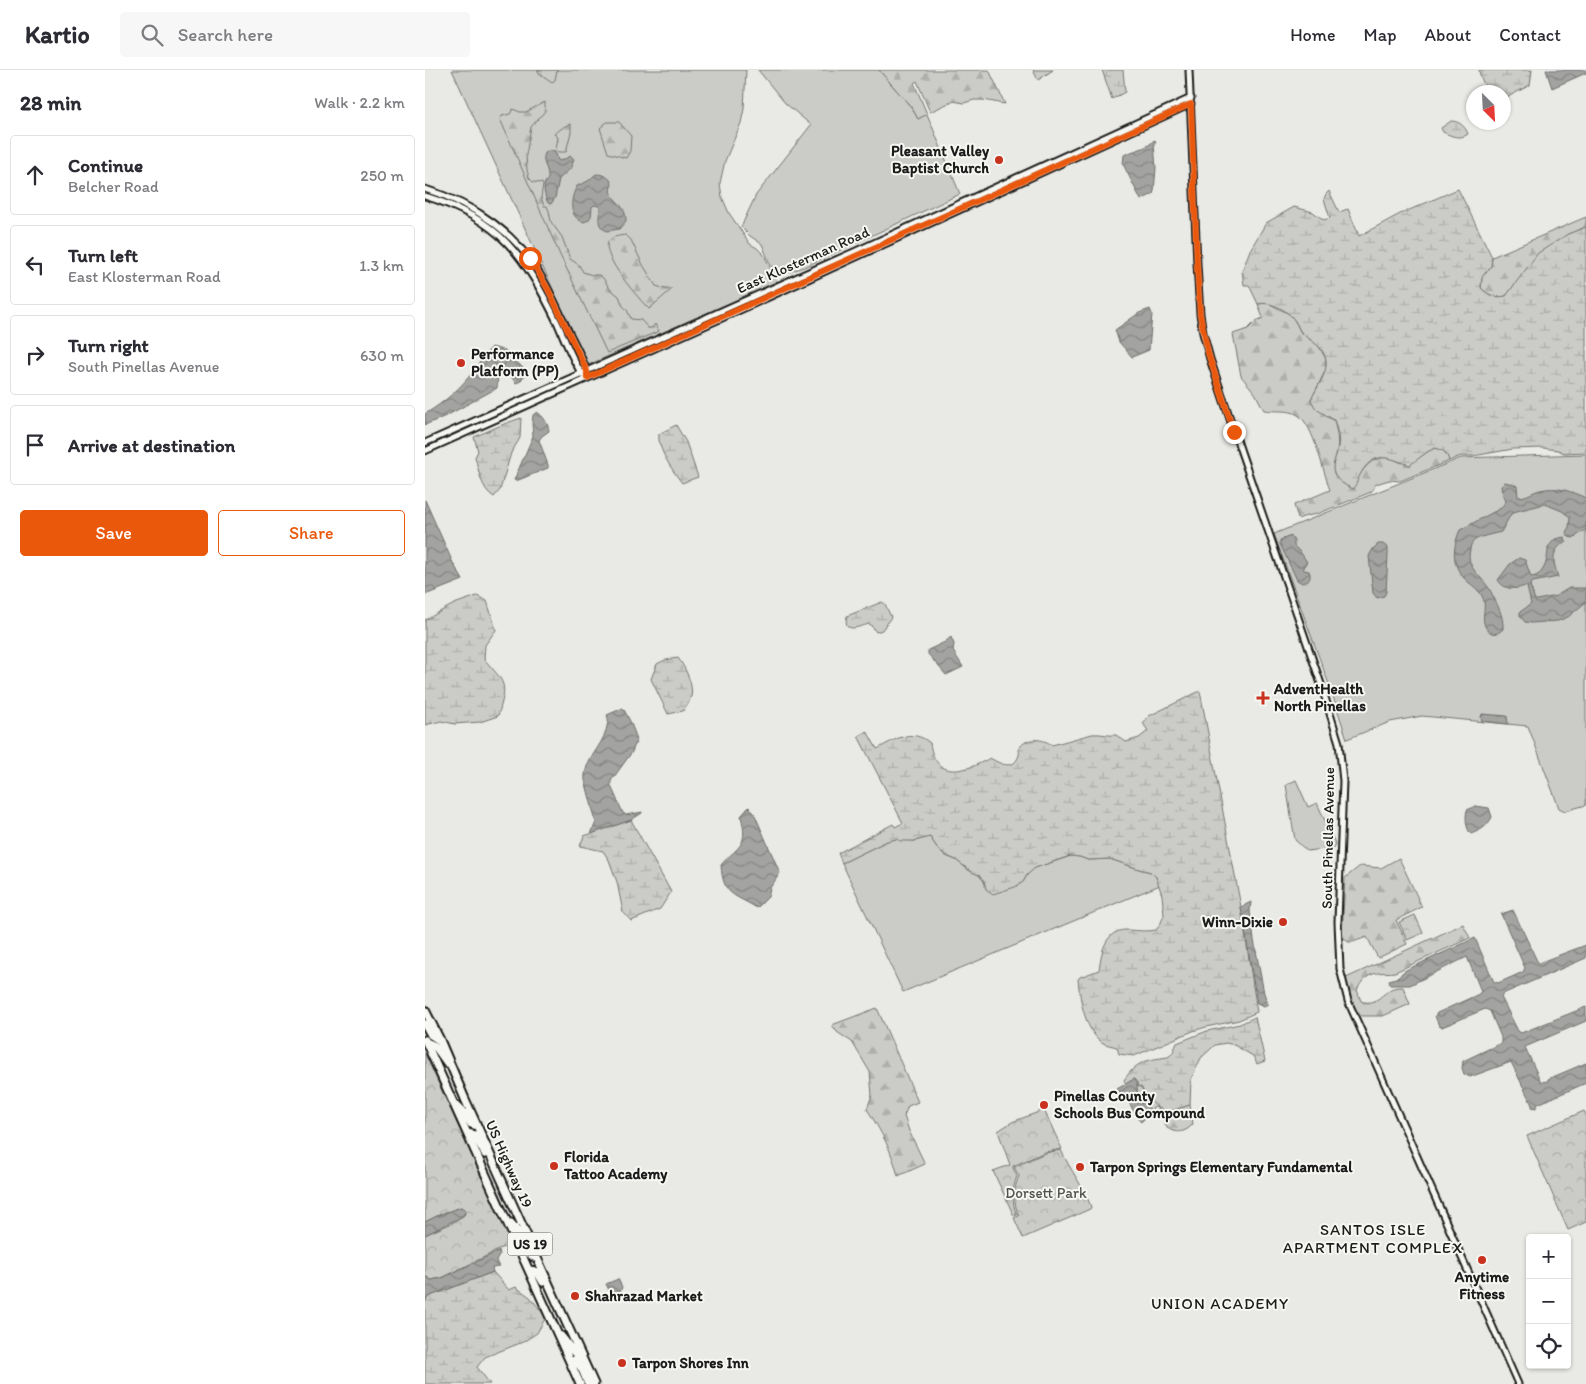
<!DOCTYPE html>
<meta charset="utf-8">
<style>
:root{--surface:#fff;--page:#f7f7f7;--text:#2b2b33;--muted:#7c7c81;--line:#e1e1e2;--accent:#ea580c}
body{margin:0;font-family:Itim,sans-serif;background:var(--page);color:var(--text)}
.controls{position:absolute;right:15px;bottom:15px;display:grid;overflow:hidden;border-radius:5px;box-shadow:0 1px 4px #0004}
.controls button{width:45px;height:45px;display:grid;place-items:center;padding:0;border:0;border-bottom:1px solid var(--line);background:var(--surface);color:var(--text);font:25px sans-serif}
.compass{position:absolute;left:1041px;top:15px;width:45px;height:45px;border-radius:50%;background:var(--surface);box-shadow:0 1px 4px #0004;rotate:156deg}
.stop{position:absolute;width:15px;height:15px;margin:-11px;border:4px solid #ea580c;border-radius:50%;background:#fff}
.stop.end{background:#ea580c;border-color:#fff;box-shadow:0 1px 5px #0008}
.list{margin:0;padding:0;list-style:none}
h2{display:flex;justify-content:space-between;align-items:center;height:65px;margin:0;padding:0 20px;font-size:21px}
h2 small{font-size:16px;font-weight:400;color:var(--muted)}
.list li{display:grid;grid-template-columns:32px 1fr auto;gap:15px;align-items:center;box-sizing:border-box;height:80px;margin:0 10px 10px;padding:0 10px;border:1px solid var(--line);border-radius:5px}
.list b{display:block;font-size:19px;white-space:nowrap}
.list p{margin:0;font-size:16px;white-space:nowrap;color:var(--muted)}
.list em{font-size:16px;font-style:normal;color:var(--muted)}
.actions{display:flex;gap:10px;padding:15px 20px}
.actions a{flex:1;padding:11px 0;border:1px solid var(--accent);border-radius:5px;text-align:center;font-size:18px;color:var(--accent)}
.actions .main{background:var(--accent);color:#fff}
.icon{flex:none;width:28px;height:28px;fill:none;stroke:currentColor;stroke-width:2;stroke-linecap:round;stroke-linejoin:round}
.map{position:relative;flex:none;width:1161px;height:1314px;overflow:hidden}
header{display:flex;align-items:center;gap:30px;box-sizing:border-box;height:70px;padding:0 25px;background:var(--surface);border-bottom:1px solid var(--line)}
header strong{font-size:24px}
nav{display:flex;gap:28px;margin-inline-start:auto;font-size:18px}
.search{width:350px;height:45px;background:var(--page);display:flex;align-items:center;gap:12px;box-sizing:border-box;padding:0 18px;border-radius:5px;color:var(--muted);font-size:19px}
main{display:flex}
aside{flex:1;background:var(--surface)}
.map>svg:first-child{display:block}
</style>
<header>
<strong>Kartio</strong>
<div class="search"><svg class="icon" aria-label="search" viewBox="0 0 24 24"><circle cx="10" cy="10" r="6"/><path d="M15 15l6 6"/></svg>Search here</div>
<nav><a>Home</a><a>Map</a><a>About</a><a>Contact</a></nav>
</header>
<main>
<aside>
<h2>28 min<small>Walk · 2.2 km</small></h2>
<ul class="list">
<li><svg class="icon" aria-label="ahead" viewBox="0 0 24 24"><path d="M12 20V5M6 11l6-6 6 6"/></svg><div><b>Continue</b><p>Belcher Road</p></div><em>250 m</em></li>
<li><svg class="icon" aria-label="left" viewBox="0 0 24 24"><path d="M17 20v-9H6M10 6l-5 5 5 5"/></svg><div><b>Turn left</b><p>East Klosterman Road</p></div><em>1.3 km</em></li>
<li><svg class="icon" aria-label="right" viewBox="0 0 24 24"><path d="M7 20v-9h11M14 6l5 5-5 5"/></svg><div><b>Turn right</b><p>South Pinellas Avenue</p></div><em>630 m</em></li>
<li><svg class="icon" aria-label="arrive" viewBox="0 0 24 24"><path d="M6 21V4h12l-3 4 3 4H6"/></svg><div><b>Arrive at destination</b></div></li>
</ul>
<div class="actions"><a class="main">Save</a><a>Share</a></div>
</aside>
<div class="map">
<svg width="1161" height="1314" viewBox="0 0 1161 1314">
<defs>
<pattern id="forest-firs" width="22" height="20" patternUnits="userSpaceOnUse" patternTransform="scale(1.25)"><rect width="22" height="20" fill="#cbcbc7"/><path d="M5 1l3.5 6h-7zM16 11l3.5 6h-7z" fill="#aeaeaa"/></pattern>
<pattern id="wetland-marsh" width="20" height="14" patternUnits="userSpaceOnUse" patternTransform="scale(1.25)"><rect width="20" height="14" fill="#cbcbc7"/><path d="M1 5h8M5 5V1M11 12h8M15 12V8" fill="none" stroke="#aeaeaa"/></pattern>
<pattern id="park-crowns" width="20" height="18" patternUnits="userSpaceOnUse" patternTransform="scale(1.25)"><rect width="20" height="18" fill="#cbcbc7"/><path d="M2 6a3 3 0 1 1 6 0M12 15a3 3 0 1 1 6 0" fill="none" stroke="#aeaeaa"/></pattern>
<pattern id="water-waves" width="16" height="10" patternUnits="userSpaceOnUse" patternTransform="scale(1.25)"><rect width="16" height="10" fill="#a3a3a1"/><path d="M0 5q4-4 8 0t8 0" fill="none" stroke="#848482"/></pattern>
</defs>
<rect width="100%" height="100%" fill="#e9e9e5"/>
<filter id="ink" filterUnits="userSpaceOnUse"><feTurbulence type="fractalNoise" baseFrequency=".02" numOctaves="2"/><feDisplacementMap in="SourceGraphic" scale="10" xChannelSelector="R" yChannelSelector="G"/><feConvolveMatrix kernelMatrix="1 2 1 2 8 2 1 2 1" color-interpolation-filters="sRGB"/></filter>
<g filter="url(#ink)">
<path fill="#cbcbc7" stroke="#747472" d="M27,0H321L319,39L316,53L300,91L295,113L297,127L304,143L325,174L332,178L339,185L352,212L163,295Z
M333,0H454L487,38L493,49L502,44L535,124L382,196L353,206L345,194L337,174L325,166L316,157L331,125L386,55L360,33Z
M1161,384V735L1140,741L1134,738L1103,656L997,646L965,652L922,669L905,617L849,464L1036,388Z
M871,710L883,737L892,733L910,773L909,778L882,781L870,770L861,715Z
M505,767L513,779L521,786L531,790L545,801L554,805L559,811L561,819L598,812L604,802L610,798L646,786L655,787L663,790L685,789L714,799L726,802L731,807L735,815L478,922L417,793L462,771L471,769L489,771Z"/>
<path fill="url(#forest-firs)" stroke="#747472" d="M113,0H132L130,10L127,12L114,3Z
M454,0H564L580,34L558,30H549L539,33L528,31L505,42L492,11L489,13L502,44L493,49L487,38Z
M120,32V41L106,57L101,85L102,100L104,108L108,112L117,113L118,115L116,127L119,136H122L124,141L126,152L137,167L145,189L154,195L158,202L167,205H174L178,208L185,219L194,226L198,236L202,240L206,249L216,250L223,258H227L230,254L234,261L182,283L135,185L75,49L77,46L85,44L88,39L95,42H101Z
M182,52H194L206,66L205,81L201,88L183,83L175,58Z
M146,54V62L141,82H133L131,79L133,67L129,64L140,56Z
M1161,147V157L1143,164L1102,199L1081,226C1071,228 1064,226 1056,218L1057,207L1066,196L1067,187Z
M201,165L206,170L218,195L231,216L241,219H247L224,239C214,229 176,186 183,172C187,166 194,166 201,165Z
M843,233L866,245L871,253L876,263L893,275L901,289V299L886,330L902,347L909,350C915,374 913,376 908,399L934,407C940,394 953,384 968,389C973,391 975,393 979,393C994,391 998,383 1010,378C1019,380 1022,382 1024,391L975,411L964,410L951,414L946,422L892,444L881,446L873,449L869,435L905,420C898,402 889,355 873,345C864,339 850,342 839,340L830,323L816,306L808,264L823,259L831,251L838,248L833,234Z
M974,788L997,837L971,850L982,874L953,888L942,867L928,872H923L917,865L920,808L935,796L956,798Z
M1038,854L1045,868L970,902C964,903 958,902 953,903C943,904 936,911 932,920L936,931C950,936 956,925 966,919C970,917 974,917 978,917L985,934L958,946H936C926,936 923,922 919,909Z
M452,938L493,1032L483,1036L479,1046L484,1061L500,1094L473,1106C467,1081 456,1061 442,1039L447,1025L445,1002L427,972L412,962L407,955Z
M712,1016L716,1017L721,1026L742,1042L765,1035L768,1054C760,1063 752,1064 742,1058L733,1038L730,1037L727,1039V1042L719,1035L711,1020Z"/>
<path fill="url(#wetland-marsh)" stroke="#747472" d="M608,0H628L613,10Z
M677,0H698L700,22L687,29Z
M1054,0H1107L1105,15L1079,29L1078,22H1065C1060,17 1055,8 1054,0Z
M1026,51C1034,51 1040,56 1043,64C1035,70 1026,66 1018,62L1016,58Z
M1033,119L1067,187L1066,196L1057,207L1056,218C1064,226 1071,228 1081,226L1113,183L1143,164L1161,157V382L1139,383L1133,380L1118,378L1088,379L1048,386H1036L1024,391C1022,383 1019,380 1010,378L1002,382L985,395C977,393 970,389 962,388C942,385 935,404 929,419C920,416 908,409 908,398C908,391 912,385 913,378C915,369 912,359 909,350L891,339L886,330C891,318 903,304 901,290C899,277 887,272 878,264C874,261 873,255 870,251C863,240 846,231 833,234L824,215H819L817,201L825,180L841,153L869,137L888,142L899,150L905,148L899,129L901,124L904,121L914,142L923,139L934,166L975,144Z
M96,348L95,368L86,383L75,420L69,427C56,419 54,401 50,387L53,381L49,367L79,354Z
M251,355L261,372L273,407L257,413C248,401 232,379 234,364Z
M52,526L62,531L71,560L60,575L59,589C81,614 83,613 73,646L55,652L30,654L16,651L0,655V550L29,534Z
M457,532L460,534L466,547L457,560L451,562L445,554C437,555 417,566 422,546Z
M253,588C260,597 269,615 266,627C264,632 260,637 258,641L243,644L226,609L232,594L240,590Z
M775,621L816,837L832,942L814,950L781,957L768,961L709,986L694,984L692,977C688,976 684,975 680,974C660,964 655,929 653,909L655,907L674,900C676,885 679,861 700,860C711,860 720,862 731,860L735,855L739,845L737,825L731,807L726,802L714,799L685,789L663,790L655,787L645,786L610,798L602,805L598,812L590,817L568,824L561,819L559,811L554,805L545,801L531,790L522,786L513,779L505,767L489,771H476L471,769L462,771L417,793L413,783L468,754L470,757L478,753L433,666L442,661L452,679C470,670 486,657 505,673C510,711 540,702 565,688C575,694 589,701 594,685C595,680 593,681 595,677C603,666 619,669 627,675L667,664C675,663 683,666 691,665L701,672L714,668L723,661L718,653L724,646Z
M206,750L246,822L235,839L206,851L198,842L192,812L184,790L178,781L155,776L159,766Z
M830,947L840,991L832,994L828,986L809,975L801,973L790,975L776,988L766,1009L765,1035C760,1036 745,1042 742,1041C731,1041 721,1025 716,1017L712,1016V1013L709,1009L701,1014L699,1010C712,991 721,990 743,987L747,984L752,973L782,961L815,954Z
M68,1202L84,1220L91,1217L105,1227L121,1247L112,1263L98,1272L60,1287L52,1297L65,1314H0V1228Z"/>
<path fill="url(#park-crowns)" stroke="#747472" d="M990,845L998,863L982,870L974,852Z
M0,984L87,1173L17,1208L6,1210L0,1206V1165L25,1154L40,1144L36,1137L16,1144L0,1152Z
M619,1040L637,1079L620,1082L588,1096V1098L592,1106C587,1119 586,1132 592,1145L589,1146L568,1101L585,1095L573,1061L587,1052Z
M1159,1041L1161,1045V1152L1143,1160L1102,1066Z
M636,1080C645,1100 659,1117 666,1137L665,1139L598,1168L589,1148L594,1146C588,1132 588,1120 594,1106L589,1097L620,1083Z"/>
<path fill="url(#water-waves)" stroke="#6d6d6c" d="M1121,0H1161V3L1127,18Z
M729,70L731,71L729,74L731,98L729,121L728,124L716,130L698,94L699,85C708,80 723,79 729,70Z
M125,80L130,81L133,90L135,91L146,86L149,89L146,98L134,109L130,128L126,134L123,133C120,128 118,118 120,113C122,108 123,112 123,106C123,96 116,94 120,83Z
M171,104C178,104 186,107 187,115C179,127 202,132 201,151L194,159L182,161C171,156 174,148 175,138L174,136L169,135L167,137C166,144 168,149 159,152C143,148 145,128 152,116L163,111Z
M725,239L727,244L724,280L707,287L694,272L690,260L714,243Z
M67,277L81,281L101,301V305L97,308L96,311L91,313L82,302L78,301L73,306L72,318L23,345L0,355V344C21,331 35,319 50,299C56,291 60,284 67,277Z
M112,342C119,347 123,353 124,361L117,366L114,370L123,395V398L91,411L89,410L108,366L107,354L108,345Z
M1080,412L1088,414L1092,416L1093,427C1102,427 1107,422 1115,420C1133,416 1145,421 1161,428V460L1148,468L1144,467L1141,462L1144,457L1145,447L1137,441L1120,434L1092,441L1086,444L1076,462C1069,464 1056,466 1050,470C1047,472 1045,476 1045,480C1040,499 1059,507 1066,522C1072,534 1079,546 1078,559C1071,567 1062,564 1059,553C1057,544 1062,535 1057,526C1053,518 1044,514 1038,507C1026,493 1028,476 1035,460L1076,438L1081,431C1079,425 1076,422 1076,416Z
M0,430L28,493L38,510L0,525Z
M866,466L869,471V476L876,483L882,492L878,497L879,500L884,501C887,508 884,512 877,513L872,510L855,474V470Z
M1139,467L1141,471C1125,481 1128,491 1133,507L1108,512L1105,515L1110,530H1112L1131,526L1144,518H1161V532L1143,547L1133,551L1106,553L1100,552L1095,546V542L1106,534L1102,517L1100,516C1090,520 1079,520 1073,510L1085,494L1094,488L1100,490L1106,507C1120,506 1123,488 1123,477L1130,469Z
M953,474H958L963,478V484L961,522L959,526L952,528L948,523L944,486L948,479Z
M526,567L529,574L528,581L538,597L521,605L503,584V580L520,572Z
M198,638L205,651L212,669L207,682L186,711V716L198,743L201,745L217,742V743L206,750L166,764L171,752L160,710C158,690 179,676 182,656C183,652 184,650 182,645Z
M1057,644L1082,646L1083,654L1057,651L1056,647Z
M1051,736L1064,738L1067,747C1062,757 1056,760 1046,764C1041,759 1040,747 1042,740Z
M324,737L329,743L355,803L345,818L343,827L332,838C309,824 298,826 296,795C313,775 324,778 316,746Z
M826,832L825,841L829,870L839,923L843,934L839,936L832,933L816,837Z
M1088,840L1113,893L1161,875V888L1080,923L1076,927L1093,961L1096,963L1161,937V951L1100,977L1116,1012L1123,1011V1009L1161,993V1013L1113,1034L1111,1038L1107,1037V1035L1086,992L1045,1007L1039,1004L1037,998L1038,991L1076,973V967L1065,941L1060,939L1017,957L1014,956L1010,946L1012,943L1054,924L1056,921L1042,887L985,915H965L964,910L974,907L977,903L981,900L1050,868L1069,912L1073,913L1098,902L1100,898L1076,844Z
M709,1009L712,1013C711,1027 718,1032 727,1041L716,1052L712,1048L701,1026H694L692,1019Z
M36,1137L41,1140L38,1146L0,1165V1152L16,1144Z
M74,1181L75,1184L71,1191L74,1197L67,1198L68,1202L3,1227L0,1232V1206L6,1210L17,1208Z
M193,1209L197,1217L195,1222L187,1226L181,1214Z"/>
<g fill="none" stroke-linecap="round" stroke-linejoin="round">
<defs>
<path id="secondary" d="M764,0L772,194L775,244L778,263L785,289L816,382L895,611L914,673L918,711L913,852L915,899L923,931L935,958L1093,1314
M0,119C50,134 93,164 118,210C126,224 133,239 140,254C147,270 158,287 162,303
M0,126C75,149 100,186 133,254C139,268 149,294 158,305
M0,373L431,181L766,28
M0,381L324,236L766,34"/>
<path id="highway" d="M0,940L15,970L40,1029L169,1314
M0,954L6,965L14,970
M0,970L155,1314
M1,972L10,976L22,993
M31,1035L40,1044L46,1054L52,1056
M42,1063L50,1065L60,1084
M86,1153C89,1157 92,1160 94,1164C99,1173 101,1184 111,1188
M104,1200C113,1200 114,1206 118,1212
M136,1266C143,1274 148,1284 157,1289
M145,1290C156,1291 159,1304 163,1314"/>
</defs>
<use href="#secondary" stroke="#1c1c1c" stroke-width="9"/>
<use href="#highway" stroke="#1c1c1c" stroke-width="11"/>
<use href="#secondary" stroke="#f6f6f2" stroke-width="5"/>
<use href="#highway" stroke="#f6f6f2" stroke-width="7"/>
</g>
</g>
<g fill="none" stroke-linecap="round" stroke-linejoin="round" filter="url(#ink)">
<path stroke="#ea580c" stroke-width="6" d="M105,188L124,221L162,301V308L766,34L772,194L775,244L783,283L809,362"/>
</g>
<g fill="#c8321e" stroke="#f6f6f2" stroke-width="2">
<circle cx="574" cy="90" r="5"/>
<circle cx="36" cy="293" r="5"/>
<path d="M835.5 620.5h5v5h5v5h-5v5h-5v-5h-5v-5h5z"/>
<circle cx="858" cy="852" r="5"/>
<circle cx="619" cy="1035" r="5"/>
<circle cx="129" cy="1096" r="5"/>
<circle cx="655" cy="1097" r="5"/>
<circle cx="1057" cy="1190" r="5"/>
<circle cx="150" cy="1226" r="5"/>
<circle cx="197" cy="1293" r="5"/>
</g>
<g text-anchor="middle" stroke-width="4" stroke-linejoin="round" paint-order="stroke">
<rect fill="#f6f6f2" stroke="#5d5d5c" stroke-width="1" x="82.5" y="1162.5" width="45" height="23" rx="4"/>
<g font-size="14" font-weight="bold" fill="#1c1c1c">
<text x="105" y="1179">US 19</text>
</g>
<g font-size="15" font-weight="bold" fill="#1c1c1c" stroke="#f6f6f2" text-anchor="start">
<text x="564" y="86" text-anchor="end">Pleasant Valley<tspan x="564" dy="17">Baptist Church</tspan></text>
<text x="46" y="289">Performance<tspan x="46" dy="17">Platform (PP)</tspan></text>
<text x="849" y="624">AdventHealth<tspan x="849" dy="17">North Pinellas</tspan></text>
<text x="848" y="857" text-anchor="end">Winn-Dixie</text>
<text x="629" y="1031">Pinellas County<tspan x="629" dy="17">Schools Bus Compound</tspan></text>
<text x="139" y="1092">Florida<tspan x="139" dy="17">Tattoo Academy</tspan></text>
<text x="665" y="1102">Tarpon Springs Elementary Fundamental</text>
<text x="1057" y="1212" text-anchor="middle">Anytime<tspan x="1057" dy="17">Fitness</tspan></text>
<text x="160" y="1231">Shahrazad Market</text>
<text x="207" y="1298">Tarpon Shores Inn</text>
</g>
<g font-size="15" fill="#1c1c1c" stroke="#f6f6f2">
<text transform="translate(378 190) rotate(-24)" y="5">East Klosterman Road</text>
<text transform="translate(903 768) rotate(-89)" y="5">South Pinellas Avenue</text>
<text transform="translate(84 1094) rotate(66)" y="5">US Highway 19</text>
</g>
<g font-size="15" fill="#51514f" stroke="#f6f6f2">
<text x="621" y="1128">Dorsett Park</text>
</g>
<g font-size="16" letter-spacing="1" fill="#1c1c1c" stroke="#f6f6f2">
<text x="948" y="1165">SANTOS ISLE<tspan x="948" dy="18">APARTMENT COMPLEX</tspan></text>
<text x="795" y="1239">UNION ACADEMY</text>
</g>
</g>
</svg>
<div class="controls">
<button>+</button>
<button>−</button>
<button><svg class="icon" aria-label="locate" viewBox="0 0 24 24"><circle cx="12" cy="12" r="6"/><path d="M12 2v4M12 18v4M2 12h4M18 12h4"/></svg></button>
</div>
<svg class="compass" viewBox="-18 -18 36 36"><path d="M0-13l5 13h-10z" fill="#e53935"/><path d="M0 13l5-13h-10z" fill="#7c7c81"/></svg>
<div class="stop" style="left:105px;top:188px"></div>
<div class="stop end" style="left:809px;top:362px"></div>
</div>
</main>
